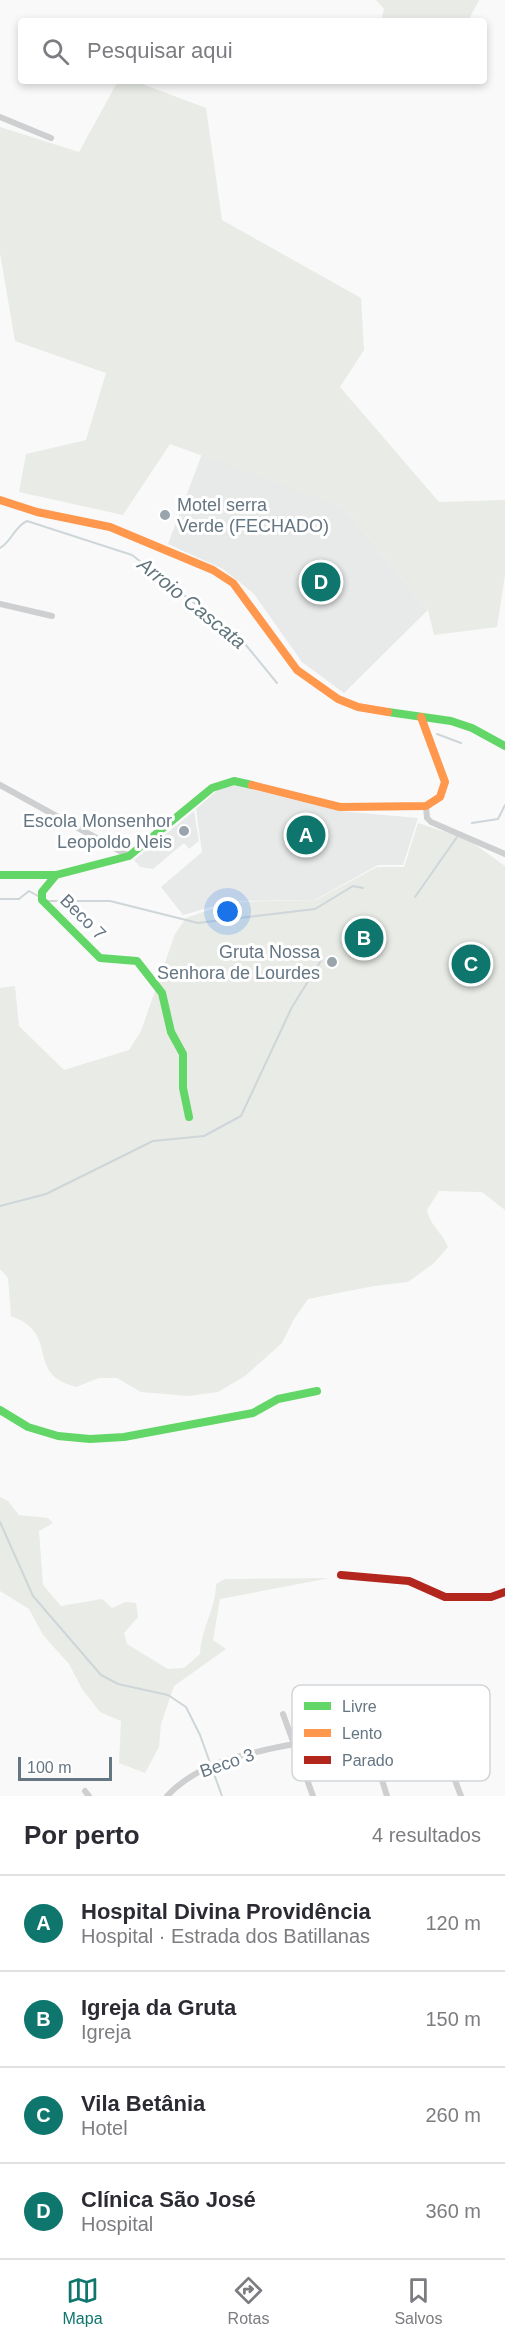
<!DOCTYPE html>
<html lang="pt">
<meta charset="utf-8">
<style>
:root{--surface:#fff;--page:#f7f7f7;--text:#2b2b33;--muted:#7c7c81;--line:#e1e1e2;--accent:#0f766e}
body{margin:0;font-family:Helvetica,sans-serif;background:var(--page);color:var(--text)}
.scale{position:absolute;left:18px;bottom:15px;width:94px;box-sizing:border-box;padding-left:6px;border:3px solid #657683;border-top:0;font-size:16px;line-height:21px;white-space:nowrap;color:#657683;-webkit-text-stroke:4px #fff;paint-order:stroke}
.you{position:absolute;left:228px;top:912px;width:21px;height:21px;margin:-15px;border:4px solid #fff;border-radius:50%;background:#1a73e8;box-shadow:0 0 0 9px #1a73e833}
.badge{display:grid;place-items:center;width:39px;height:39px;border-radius:50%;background:var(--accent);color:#fff;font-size:20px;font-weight:700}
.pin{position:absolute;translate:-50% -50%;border:3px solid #fff;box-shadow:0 2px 6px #0006}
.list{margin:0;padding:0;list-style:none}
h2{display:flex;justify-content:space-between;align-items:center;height:78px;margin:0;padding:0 24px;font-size:26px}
h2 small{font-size:20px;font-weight:400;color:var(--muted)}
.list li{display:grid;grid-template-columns:39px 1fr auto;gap:18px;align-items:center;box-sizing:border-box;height:96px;padding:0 24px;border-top:2px solid var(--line)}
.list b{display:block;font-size:22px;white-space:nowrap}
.list p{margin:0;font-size:20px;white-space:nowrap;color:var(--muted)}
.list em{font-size:20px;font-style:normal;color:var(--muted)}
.icon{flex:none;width:33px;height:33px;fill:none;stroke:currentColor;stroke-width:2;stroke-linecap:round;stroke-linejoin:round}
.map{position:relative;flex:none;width:505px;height:1796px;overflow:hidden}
.search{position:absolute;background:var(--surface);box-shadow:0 3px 9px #0003;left:18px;right:18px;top:18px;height:66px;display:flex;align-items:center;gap:15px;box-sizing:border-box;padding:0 21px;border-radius:6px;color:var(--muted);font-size:22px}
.sheet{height:462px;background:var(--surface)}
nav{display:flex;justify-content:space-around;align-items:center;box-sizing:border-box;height:84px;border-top:2px solid var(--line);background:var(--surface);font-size:16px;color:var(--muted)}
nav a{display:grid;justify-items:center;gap:3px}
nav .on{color:var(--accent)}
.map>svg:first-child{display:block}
</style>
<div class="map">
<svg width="505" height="1796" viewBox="0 0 505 1796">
<rect width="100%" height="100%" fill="#f9f9f9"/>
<path fill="#e8e9e9" d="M202,454L343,507L428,610L344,693L302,662L254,594L223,569L168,544Z
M233,785L340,811L418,818L403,865H378L315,900L232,901L183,915L161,887L202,852L196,809L221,787Z
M194,811L199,841L189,849L184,843L153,869L140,867L134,860Z"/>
<path fill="#e8ebe6" d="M376,0H479L468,21H381L384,9Z
M118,81H134L206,108L222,220L361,298L364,350L340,387L439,502L505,500V575L497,627L434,635L428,610L343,507L170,444L123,515L19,492L26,454L86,440L106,373L15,341L0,253V127L79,152Z
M418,823L467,839L505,866V1210L482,1192L439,1191L427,1210C429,1224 442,1232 448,1247L434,1263L408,1282L374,1286L308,1299L294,1319L282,1343L245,1376L218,1392L188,1396L141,1392L117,1378H99L76,1387C71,1385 63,1383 59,1380C32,1362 55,1332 11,1316L8,1278L0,1269V988L15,986L19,1026L64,1070L129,1050L141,1031L175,934L186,918L232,902L316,900L377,867H404Z
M0,1497L8,1501L19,1515L48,1518L53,1523L39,1531L43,1585L61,1606L102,1599L112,1608L126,1602L136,1603L138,1617L124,1633L127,1644L168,1669L184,1668L200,1654C201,1629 216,1608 216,1584L225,1579L330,1578L220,1599L213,1640L226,1649L174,1686L161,1724L159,1747L145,1773L119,1763L121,1721L100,1712L82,1689L69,1664L43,1635L29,1609L0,1591Z"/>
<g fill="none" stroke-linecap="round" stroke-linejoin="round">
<path stroke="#ced6d9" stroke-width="2" d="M0,548C12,541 14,527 27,521L132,555L241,639L277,683
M437,734L461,743
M472,823L498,819L505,805
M415,897L457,837
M0,899H19L29,891L38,896
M48,901H110L198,923L315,909L353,886L363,888
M0,1206L46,1194L153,1141L204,1136L241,1116L292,1007L322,959
M0,1522L33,1596L101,1675L118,1684L168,1695L186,1707L200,1735L222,1796"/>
<path stroke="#cecfd0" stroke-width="6" d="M0,117L51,138
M0,604L52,616
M0,785L129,856
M426,806L427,818L431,822L505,854
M283,1714L313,1796
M433,1723L461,1796
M371,1745L387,1796
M85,1791L89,1796
M167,1796C200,1761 249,1753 294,1744"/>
<path stroke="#63d668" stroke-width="8" d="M388,712L451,721L472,728L505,746
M0,875H56L129,856L212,788L234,781L252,785
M56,875L42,892V900L100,958L137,961L162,993L171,1032L183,1054V1088L189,1117
M0,1410L28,1427L58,1436L90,1439L124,1437L253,1413L278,1399L317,1391"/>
<path stroke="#ff974d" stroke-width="8" d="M0,500L37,512L110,527L213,570L233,583L297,670L338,699L358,707L388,712
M252,785L340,807L426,806L440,797L445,782L421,717"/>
<path stroke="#b3261e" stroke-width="8" d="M341,1575L409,1581L445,1597H491L505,1592"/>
</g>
<g fill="#99a4ac" stroke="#fff" stroke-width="2">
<circle cx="165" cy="515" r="6"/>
<circle cx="184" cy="831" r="6"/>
<circle cx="332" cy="962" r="6"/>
</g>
<g text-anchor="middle" stroke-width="6" stroke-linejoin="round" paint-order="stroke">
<g font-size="18" fill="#657683" stroke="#fff" text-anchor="end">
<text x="177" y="511" text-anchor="start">Motel serra<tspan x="177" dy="21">Verde (FECHADO)</tspan></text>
<text x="172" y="827">Escola Monsenhor<tspan x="172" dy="21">Leopoldo Neis</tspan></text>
<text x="320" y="958">Gruta Nossa<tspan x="320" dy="21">Senhora de Lourdes</tspan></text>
</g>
<g font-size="18" fill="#657683" stroke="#fff">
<text transform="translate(83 917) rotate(45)" y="6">Beco 7</text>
<text transform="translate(227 1763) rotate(-19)" y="6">Beco 3</text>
</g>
<g font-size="20" font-style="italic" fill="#60757c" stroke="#fff">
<text transform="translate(192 603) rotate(39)" y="7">Arroio Cascata</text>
</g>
</g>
<rect x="292" y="1685" width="198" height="96" rx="9" fill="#fff" stroke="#d1d6da" stroke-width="1.5"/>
<rect x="304" y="1702" width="27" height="8" fill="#63d668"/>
<rect x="304" y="1729" width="27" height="8" fill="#ff974d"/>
<rect x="304" y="1756" width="27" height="8" fill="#b3261e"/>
<g font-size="16" fill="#657683">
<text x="342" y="1712">Livre</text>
<text x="342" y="1739">Lento</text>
<text x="342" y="1766">Parado</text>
</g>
</svg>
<div class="scale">100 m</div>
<div class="you"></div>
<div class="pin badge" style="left:306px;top:835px">A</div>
<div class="pin badge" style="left:364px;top:938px">B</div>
<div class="pin badge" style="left:471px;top:964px">C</div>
<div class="pin badge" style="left:321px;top:582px">D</div>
<div class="search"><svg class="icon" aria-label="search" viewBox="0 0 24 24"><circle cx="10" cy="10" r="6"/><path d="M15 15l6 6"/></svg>Pesquisar aqui</div>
</div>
<section class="sheet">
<h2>Por perto<small>4 resultados</small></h2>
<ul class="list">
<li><span class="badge">A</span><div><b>Hospital Divina Providência</b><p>Hospital · Estrada dos Batillanas</p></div><em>120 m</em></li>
<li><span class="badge">B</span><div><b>Igreja da Gruta</b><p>Igreja</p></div><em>150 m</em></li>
<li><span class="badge">C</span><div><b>Vila Betânia</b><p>Hotel</p></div><em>260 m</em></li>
<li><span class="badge">D</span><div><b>Clínica São José</b><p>Hospital</p></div><em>360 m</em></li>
</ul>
</section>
<nav>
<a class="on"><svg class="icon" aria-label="map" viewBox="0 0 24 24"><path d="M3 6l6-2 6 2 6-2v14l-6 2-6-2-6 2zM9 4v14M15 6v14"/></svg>Mapa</a>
<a><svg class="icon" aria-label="directions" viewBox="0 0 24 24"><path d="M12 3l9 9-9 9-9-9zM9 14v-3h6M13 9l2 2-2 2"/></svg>Rotas</a>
<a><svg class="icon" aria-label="saved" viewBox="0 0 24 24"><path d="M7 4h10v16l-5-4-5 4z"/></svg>Salvos</a>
</nav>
